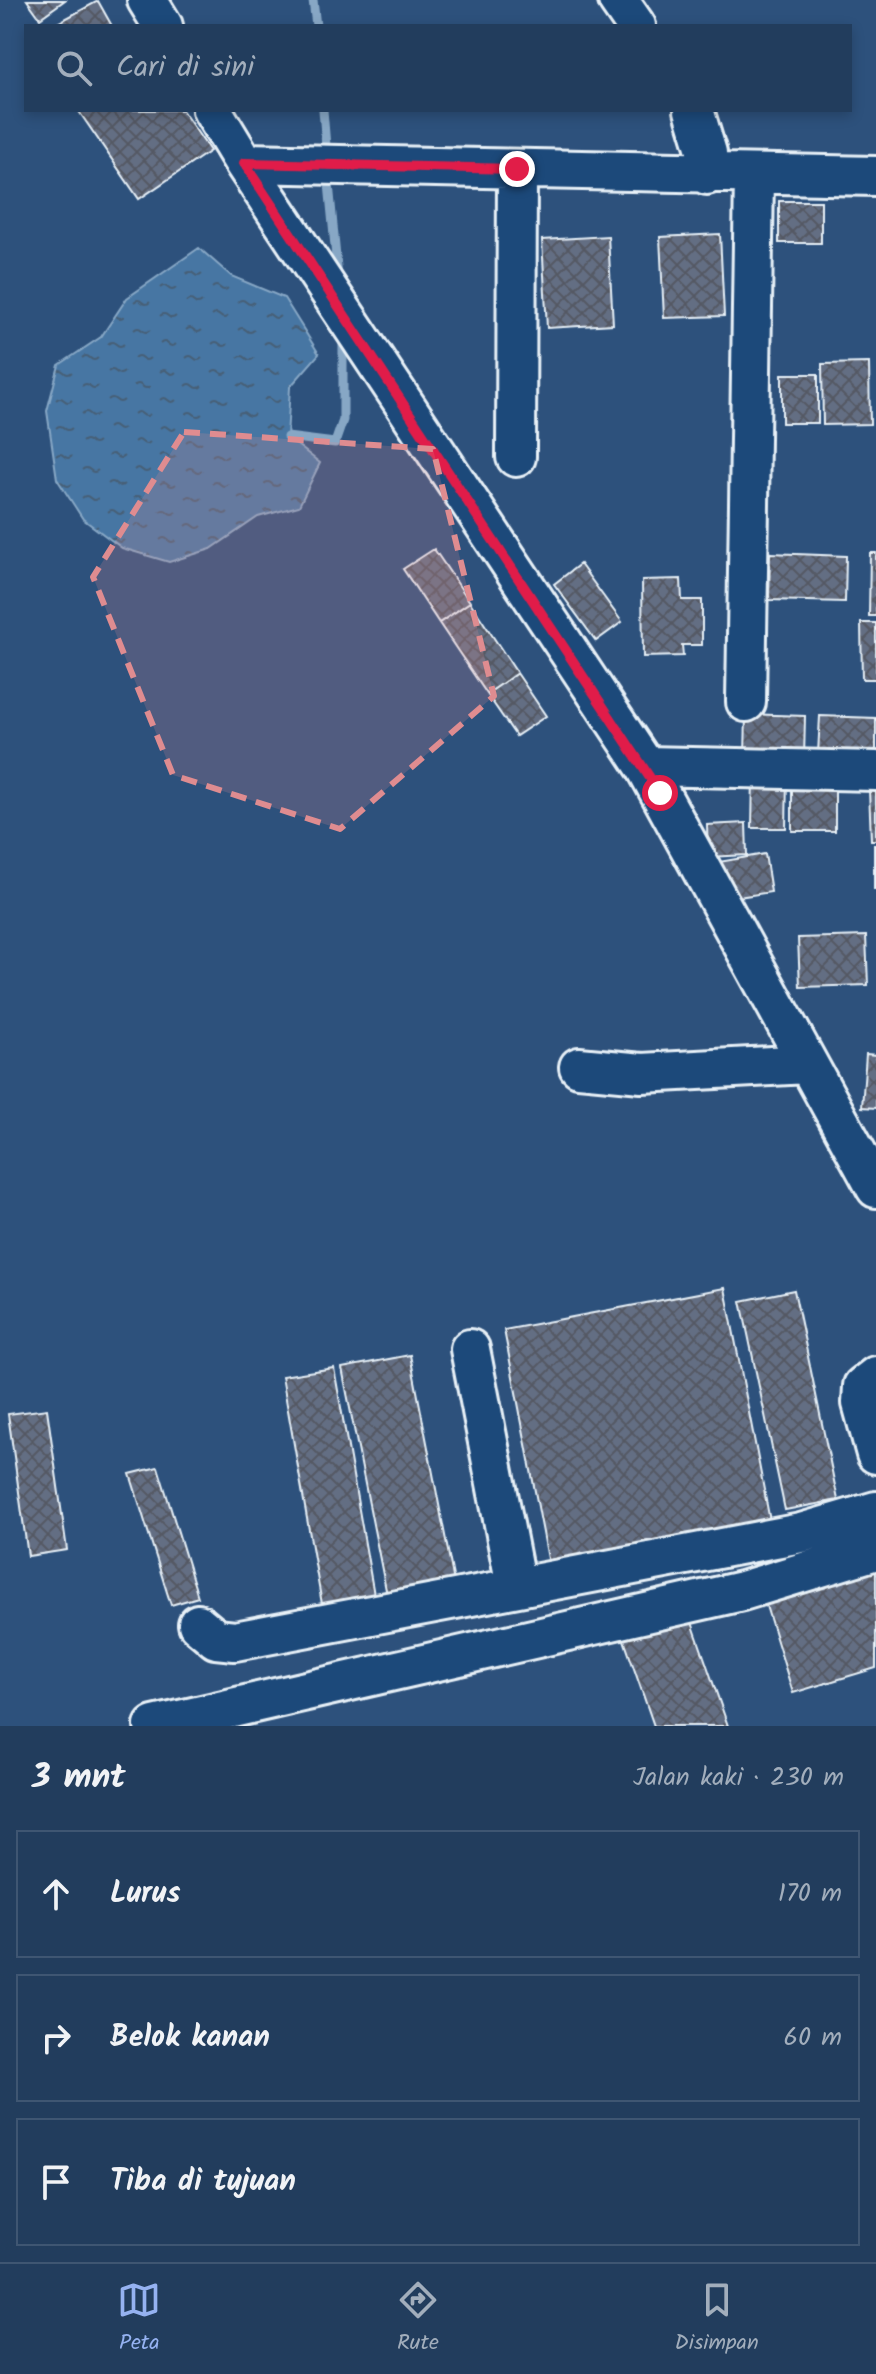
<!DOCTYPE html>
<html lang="id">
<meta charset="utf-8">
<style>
:root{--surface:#223d5d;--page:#2e4866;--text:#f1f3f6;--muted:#a2aebc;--line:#3f5672;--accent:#95b2f1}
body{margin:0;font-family:Kalam,sans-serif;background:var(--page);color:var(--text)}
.stop{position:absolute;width:24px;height:24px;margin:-18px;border:6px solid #e11d48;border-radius:50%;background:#fff}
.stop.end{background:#e11d48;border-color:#fff;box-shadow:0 2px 8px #0008}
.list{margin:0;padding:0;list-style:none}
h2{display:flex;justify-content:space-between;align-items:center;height:104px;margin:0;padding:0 32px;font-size:34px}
h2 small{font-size:26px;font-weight:400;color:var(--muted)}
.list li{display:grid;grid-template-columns:52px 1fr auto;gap:24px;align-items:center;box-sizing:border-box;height:128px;margin:0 16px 16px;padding:0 16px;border:2px solid var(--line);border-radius:0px}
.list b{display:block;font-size:30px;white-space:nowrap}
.list em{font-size:26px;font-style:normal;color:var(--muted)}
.icon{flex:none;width:44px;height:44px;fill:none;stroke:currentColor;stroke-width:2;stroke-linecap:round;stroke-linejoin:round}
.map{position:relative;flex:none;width:876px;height:1726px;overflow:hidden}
.search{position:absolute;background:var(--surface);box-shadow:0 4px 12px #0003;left:24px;right:24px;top:24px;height:88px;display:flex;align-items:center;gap:20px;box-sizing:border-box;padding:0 28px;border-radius:0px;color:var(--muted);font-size:30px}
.sheet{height:536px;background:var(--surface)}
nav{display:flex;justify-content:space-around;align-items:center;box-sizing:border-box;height:112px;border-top:2px solid var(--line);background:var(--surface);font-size:22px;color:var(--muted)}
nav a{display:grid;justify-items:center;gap:4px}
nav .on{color:var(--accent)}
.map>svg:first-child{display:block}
</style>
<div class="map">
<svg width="876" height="1726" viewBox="0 0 876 1726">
<defs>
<pattern id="water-ripples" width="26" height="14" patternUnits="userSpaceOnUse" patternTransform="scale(2)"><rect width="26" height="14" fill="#4676a3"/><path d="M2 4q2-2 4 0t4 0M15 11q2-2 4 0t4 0" fill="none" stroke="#465f76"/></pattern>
<pattern id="building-cross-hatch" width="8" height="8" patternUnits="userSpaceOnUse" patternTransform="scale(2)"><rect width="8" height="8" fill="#646e83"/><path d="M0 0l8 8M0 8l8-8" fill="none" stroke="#545964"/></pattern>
</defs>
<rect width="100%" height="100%" fill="#2d517c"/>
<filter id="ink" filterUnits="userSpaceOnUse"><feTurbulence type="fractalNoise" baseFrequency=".0125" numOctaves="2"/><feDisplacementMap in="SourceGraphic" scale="16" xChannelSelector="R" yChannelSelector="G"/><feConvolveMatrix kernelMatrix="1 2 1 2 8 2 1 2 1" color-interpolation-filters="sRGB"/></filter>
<g filter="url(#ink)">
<path fill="url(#water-ripples)" stroke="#87a7c5" stroke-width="2" d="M199,248L231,276L284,298L319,354L290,387L287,437L320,463L299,506L258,517L211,549L169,562L122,548L83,519L57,479L47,411L59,365L101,337L127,298Z"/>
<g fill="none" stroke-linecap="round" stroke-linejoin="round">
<path stroke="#87a7c5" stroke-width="9" d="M313,0L316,26
M323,110L327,158
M328,173L338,278
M287,437L335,443L343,420V336"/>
</g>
<path fill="url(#building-cross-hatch)" stroke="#e8f1f8" stroke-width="2" d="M27,0H65L40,18Z
M98,1L112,26H52Z
M78,110H182L210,151L139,199Z
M779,201H821V243H779Z
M720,234L724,316L664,318L660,237Z
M608,236L613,324L547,328L542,240Z
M869,363L870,424L823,425L822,364Z
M782,374H818V423H782Z
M434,549L470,602L439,623L403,569Z
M770,553L846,556L845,602L769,600Z
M870,553H876V616H869Z
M580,564L622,622L596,641L554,584Z
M681,579L682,600H702V645H682L683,656L643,657L642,580Z
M470,602L517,673L487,694L439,623Z
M861,623H876V679H862Z
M517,673L546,716L516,736L487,694Z
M746,714L805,716L804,759L745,757Z
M820,716L876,718V757L818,754Z
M792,775H835V831H792Z
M753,776L787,777L786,828H752Z
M869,790H876V840H871Z
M746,823L747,855L708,857L707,825Z
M874,845H876V889H874Z
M765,854L771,892L725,899L719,862Z
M866,936L868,985L800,987L798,938Z
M866,1054L876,1055V1108L862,1107Z
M725,1288L770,1521L549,1564L504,1330Z
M794,1290L838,1500L785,1510L741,1301Z
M410,1355L454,1582L387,1595L342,1368Z
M334,1368L374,1595L322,1604L282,1376Z
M47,1409L67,1550L28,1556L8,1414Z
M158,1467L198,1597L171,1605L130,1474Z
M876,1562V1668L793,1693L763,1596Z
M687,1608L728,1726H654L621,1631Z"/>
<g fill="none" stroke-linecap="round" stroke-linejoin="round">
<defs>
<path id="minor" d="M147,0L163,26
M618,0L636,26
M212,110L244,163L645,766L876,1188
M694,110L707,153V175
M244,163L876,176
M516,457L517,169
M746,702L754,176
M645,766L876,771
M579,1067L642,1073L808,1064
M470,1349L516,1586
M876,1376L863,1386L862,1403L876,1454
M198,1624L216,1639L235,1641L801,1533L876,1511
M154,1726L742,1591L876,1550"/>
</defs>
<use href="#minor" stroke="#e8f1f8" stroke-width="44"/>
<use href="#minor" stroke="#1f4a7a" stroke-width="38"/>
</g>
</g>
<g fill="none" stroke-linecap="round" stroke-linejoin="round" filter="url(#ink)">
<path stroke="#e11d48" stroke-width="10" d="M517,169L244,163L660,793"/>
</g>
<path fill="#df8c90" fill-opacity="0.2" stroke="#df8c90" stroke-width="6" stroke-dasharray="16 10" stroke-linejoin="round" d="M184,432L433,449L494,696L340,829L173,775L93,577Z"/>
</svg>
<div class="stop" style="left:660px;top:793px"></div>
<div class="stop end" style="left:517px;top:169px"></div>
<div class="search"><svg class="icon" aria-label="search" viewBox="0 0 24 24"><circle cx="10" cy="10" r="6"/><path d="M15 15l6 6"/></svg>Cari di sini</div>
</div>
<section class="sheet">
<h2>3 mnt<small>Jalan kaki · 230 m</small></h2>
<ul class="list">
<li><svg class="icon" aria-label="ahead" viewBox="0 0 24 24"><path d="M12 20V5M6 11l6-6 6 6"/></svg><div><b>Lurus</b></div><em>170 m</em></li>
<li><svg class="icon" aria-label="right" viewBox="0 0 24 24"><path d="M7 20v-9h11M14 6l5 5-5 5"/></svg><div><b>Belok kanan</b></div><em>60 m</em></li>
<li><svg class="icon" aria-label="arrive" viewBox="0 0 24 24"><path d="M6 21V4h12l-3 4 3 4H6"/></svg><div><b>Tiba di tujuan</b></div></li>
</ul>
</section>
<nav>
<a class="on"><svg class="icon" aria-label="map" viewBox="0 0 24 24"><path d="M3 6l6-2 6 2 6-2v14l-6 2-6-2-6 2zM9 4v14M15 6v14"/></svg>Peta</a>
<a><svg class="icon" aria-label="directions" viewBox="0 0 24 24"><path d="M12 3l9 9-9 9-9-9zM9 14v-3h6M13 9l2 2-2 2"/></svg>Rute</a>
<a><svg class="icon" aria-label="saved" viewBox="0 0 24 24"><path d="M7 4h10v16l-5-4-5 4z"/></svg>Disimpan</a>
</nav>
